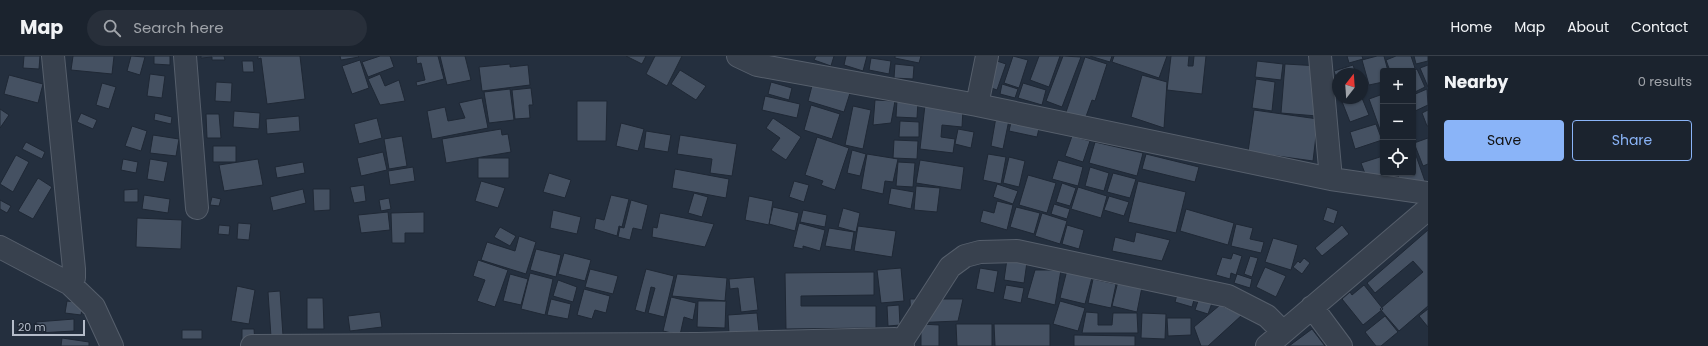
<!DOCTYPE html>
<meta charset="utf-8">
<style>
:root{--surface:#1b232e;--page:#282f3a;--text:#f1f3f6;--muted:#a0a4aa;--line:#39404a;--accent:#8ab4f8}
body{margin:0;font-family:Poppins,sans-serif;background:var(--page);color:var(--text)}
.controls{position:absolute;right:12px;top:12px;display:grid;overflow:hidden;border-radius:4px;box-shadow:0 1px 3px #0004}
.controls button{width:36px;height:36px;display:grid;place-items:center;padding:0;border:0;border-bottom:1px solid var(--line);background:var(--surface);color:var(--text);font:20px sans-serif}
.compass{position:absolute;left:1332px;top:12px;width:36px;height:36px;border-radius:50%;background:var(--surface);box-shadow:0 1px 3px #0004;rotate:17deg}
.scale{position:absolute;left:12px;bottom:10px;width:73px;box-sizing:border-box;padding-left:4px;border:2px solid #b4bcc9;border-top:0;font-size:11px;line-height:14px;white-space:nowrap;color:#b4bcc9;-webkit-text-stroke:3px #1d2633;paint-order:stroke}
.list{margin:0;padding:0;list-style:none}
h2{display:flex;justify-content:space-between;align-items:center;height:52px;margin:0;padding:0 16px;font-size:17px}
h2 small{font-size:13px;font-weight:400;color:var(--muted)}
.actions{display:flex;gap:8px;padding:12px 16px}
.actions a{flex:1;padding:9px 0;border:1px solid var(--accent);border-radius:4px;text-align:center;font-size:14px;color:var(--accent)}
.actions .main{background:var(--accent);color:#111}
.icon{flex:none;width:22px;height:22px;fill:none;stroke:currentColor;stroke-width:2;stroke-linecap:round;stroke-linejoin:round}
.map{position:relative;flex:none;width:1428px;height:290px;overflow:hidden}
header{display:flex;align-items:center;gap:24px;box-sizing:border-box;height:56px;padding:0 20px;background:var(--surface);border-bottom:1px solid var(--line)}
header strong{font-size:19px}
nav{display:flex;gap:22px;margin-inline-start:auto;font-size:14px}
.search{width:280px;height:36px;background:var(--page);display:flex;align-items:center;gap:10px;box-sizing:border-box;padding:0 14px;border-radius:22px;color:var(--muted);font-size:15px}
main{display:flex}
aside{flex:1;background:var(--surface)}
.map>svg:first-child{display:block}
</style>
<header>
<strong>Map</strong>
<div class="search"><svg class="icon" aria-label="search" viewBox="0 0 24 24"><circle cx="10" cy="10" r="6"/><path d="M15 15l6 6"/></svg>Search here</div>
<nav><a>Home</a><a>Map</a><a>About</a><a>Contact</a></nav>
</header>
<main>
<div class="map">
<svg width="1428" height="290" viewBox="0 0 1428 290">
<rect width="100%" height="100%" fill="#242f3e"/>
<path fill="#455162" stroke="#1f2835" d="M24,0H40L39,13L23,12Z
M73,0H114L112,18L71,14Z
M131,0L145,1L140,19L127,15Z
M154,0H170V9L154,8Z
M201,0H224L225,4H212V1L201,2Z
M258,0H300L305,43L267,48L261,2L258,3Z
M340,0H358L359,1L341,4Z
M380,0H390L394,11L368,21L362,6Z
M419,0H438L444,23L417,30L416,26L425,24L421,7L417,8L416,1Z
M440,0H465L471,24L447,29Z
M626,0H646L642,8Z
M655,0H682L667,30L646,18Z
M816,0H834L831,10L814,4Z
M846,0H867L863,15L844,9Z
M895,0H921L919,7L895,2Z
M1013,0L1028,4L1019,32L1004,27Z
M1039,0H1060L1049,31L1030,24Z
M1063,0L1081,1L1062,51L1046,45Z
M1090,0H1112L1110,6Z
M1114,0H1167L1159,22L1112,6Z
M1171,0H1189L1188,10H1193L1194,0H1206L1202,38L1167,34Z
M1347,0H1362L1363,3L1349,7Z
M1377,0H1384L1388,15H1383V26L1369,29L1362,4Z
M1396,0H1411L1415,12L1406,15H1390L1386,4Z
M1414,0H1428V5L1416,8Z
M1085,1L1107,8L1095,45L1092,44L1084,66L1065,59Z
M871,2L891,5L889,18L869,14Z
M360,4L369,32L352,38L342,10Z
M994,4L1006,8L997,34L986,30Z
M242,5H253L254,16H243Z
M1257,5L1283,8L1281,24L1255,21Z
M510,8V11L528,9L530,29L482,35L479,11Z
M895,8L914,10L913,23L894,22Z
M1285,8L1320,10L1317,60L1281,57Z
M1353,9L1356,18H1338V27L1334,15Z
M1428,9V31L1420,12Z
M1417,13L1425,31L1413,37V15H1412Z
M680,14L706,30L696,44L671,28Z
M150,18L165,20L162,42L147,40Z
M380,18L385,30L399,24L405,45L380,49L368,23Z
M9,19L43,28L38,47L4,38Z
M1142,19L1167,26L1164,72L1131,61Z
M1256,23L1275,26L1272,55L1252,52Z
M216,26L232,27L231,46L215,45Z
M771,26L792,32L789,44L768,38Z
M813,26L850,37L844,56L808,45Z
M102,27L116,31L109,53L96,49Z
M1023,27L1046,34L1042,49L1018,42Z
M1002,28L1018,33L1015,42L1000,38Z
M531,32L533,49H529L530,62L515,63L512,34Z
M510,33L514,64L489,67L484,36Z
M1427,33L1428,49L1413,56V39Z
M1383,38V82L1369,43Z
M765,40L800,48L797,62L762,54Z
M482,42L488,72L432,83L427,55L445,51L448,65L465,62L459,47Z
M1343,42H1362L1369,59L1350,66L1341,43Z
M875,44L895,45L891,67L873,69Z
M897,44L918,45L917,62L896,61Z
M577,45H607L606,85H577Z
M811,49L840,58L832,83L804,74Z
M925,49L963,53L962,71L942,69L941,81L955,83L953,97L920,93Z
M853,50L871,54L863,93L845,89Z
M0,53L9,59L0,72Z
M1254,54L1318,63L1313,105L1248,96Z
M1428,54V70H1427L1422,57Z
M234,55L260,57L259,73L233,71Z
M81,57L97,64L93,73L77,66Z
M155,57L172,61L171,68L154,64Z
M206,58H219L221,82H207Z
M299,60L300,75L267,78L266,63Z
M996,61L1009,64L1003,93L991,90Z
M377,62L382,82L359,88L354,68Z
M773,62L801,81L786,104L771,94L780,82L766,72Z
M1012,62L1040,68L1037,81L1009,75Z
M900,65L919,66V81H899Z
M621,67L644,73L638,95L616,90Z
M1376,68L1382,84L1355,93L1350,76Z
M132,70L147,75L141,95L125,90Z
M501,73L502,79L508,78L511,96L446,107L442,83Z
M958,73L974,76L971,92L955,88Z
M646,75L671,79L668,96L644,92Z
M153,79L179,83L176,100L150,97Z
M680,79L737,88L732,120L710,117L712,103L677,98Z
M402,80L407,110L389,113L384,83Z
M1072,80L1090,85L1083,106L1065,100Z
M817,81L849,92L835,134L821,129L823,125L805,119Z
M1428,82V108L1423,110L1414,87Z
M894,84L918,85L917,103L893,102Z
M26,86L45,96L42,103L22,93Z
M1095,86L1143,97L1137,120L1089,107Z
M213,90H236V106H213Z
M1413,91L1426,128L1404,135L1397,117H1413Z
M852,94L866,98L860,120L847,117Z
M383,96L387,114L361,120L357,102Z
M867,98L898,103L893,126L885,125L883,138L861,133Z
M988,98L1006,101L1001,128L983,124Z
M1146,98L1199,111L1195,126L1142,113Z
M16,99L29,106L13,136L0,128Z
M1383,100V117H1392L1393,120L1369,128L1361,107Z
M1009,101L1025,105L1019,131L1003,127Z
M478,102H509V122H478Z
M123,103L138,106L136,117L121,114Z
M150,103L168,106L164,126L147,123Z
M258,103L263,129L224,135L219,109Z
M920,104L964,111L961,134L916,127Z
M1058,104L1083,111L1078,130L1052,123Z
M303,106L305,117L277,122L275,111Z
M898,106L915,107L913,131L896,130Z
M413,111L415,125L390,129L388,115Z
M1090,111L1109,117L1104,135L1085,130Z
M675,113L729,123L726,142L672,132Z
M549,117L571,124L565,142L543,136Z
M1113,117L1136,123L1130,142L1107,136Z
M1028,119L1056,127L1047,157L1019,149Z
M38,122L52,131L33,163L18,155Z
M481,125L505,132L498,152L475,145Z
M794,125L809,129L804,146L789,141Z
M1138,125L1186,136L1176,177L1128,166Z
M1062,127L1076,132L1070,150L1056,146Z
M997,128L1018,135L1013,148L993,141Z
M364,129L366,145L354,147L350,131Z
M916,130L940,132L937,156L914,154Z
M1078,131L1107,140L1101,162L1071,153Z
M891,132L914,136L911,153L888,148Z
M138,133V146H124V134Z
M303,133L306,147L273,155L270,141Z
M313,133H330V154L314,155Z
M694,137L708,141L702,161L688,157Z
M144,139L170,143L168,157L142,153Z
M611,139L629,143L622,171L619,170L617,180L594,173L596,162L604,164Z
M749,140L773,145L769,169L745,164Z
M1109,140L1129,146L1124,160L1104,154Z
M212,141L221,143L219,150L210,149Z
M389,142L391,153L381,155L379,144Z
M0,144L11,150L7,157L0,153Z
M631,144L648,149L642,174L633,172L630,184L618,181L620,171L624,172Z
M997,145L1013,149L1007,174L980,166L983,154L994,157Z
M1054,148L1070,153L1067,163L1051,158Z
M773,151L799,157L795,175L769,168Z
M1016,151L1040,157L1034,178L1010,171Z
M1327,151L1338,155L1334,168L1323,164Z
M843,152L860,157L856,176L838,171Z
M1186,153L1234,167L1228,189L1180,175Z
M553,154L581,161L577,178L550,172Z
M803,154L827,159L825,171L800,166Z
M388,156L390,174L361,177L358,159Z
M424,156V177H405V187H392L391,157Z
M660,157L714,168L705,191L652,181L653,171L657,172Z
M1042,157L1067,165L1060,188L1035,180Z
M137,162L182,164L181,193L136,191Z
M238,167L251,168L249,184L237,183Z
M799,167L825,174L820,195L803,190V193L793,191Z
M1236,168L1253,172L1250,183L1264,186L1261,197L1231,190Z
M219,169L230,170L229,179L218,178Z
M1067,169L1084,174L1079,193L1062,188Z
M1342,169L1349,178L1322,200L1315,192Z
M858,170L896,175L892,201L854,195Z
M500,171L516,180L510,190L494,181Z
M829,172L854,176L851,194L825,190Z
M1428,174V250L1399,275L1380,253L1423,216L1413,205L1375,237L1367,227Z
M1136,176L1170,184L1162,205L1112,195L1115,181L1134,186Z
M519,180L536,186L526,218L481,204L487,186L515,195Z
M1273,182L1298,189L1291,214L1265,206Z
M536,193L561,199L556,221L530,214Z
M564,197L591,204L585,225L558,218Z
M1233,197L1242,200L1236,219L1231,217L1230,223L1216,219L1222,201L1231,203Z
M1250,200L1258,202L1252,221L1244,218Z
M1304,202L1310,207L1302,218L1293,211L1298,205L1300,207Z
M1007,203L1027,206L1024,227L1004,224Z
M478,204L508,214L495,251L477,245L485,224L473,220Z
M1265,211L1286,220L1276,241L1256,231Z
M901,212L904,245L881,247L877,214Z
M980,212L998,215L994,237L976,233Z
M590,213L618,220L613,238L585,231Z
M646,213L674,220L664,261L648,257L655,232L651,231L645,257L635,254Z
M1035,214H1061L1055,249L1027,242Z
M1067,214H1094L1085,248L1060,242Z
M874,216V239L801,240V250H876V272L786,273L785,217Z
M530,217L553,223L545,259L521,253Z
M510,218L528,223L521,249L503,245Z
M677,218L727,222L725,245L672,240Z
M1237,218L1252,223L1250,232L1234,227Z
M754,221L758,254L741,256L738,232L730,233L729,223Z
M1119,221L1143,226L1137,256L1112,250Z
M1093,223L1116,228L1111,252L1088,247Z
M558,224L577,231L573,246L553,240Z
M1006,229L1024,232L1021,247L1003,243Z
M1364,229L1383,253L1363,269L1342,243L1350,236L1352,239Z
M237,230L255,234L249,268L231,265Z
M584,233L610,240L606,257L595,254L592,263L577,259Z
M280,235L283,280L271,281L268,236Z
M1178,235L1195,240L1192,251L1175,246Z
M671,241L696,247L693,264L684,261L680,279L663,275Z
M307,242H323L324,273H307Z
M1199,242L1212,247L1208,258L1195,254Z
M551,243L571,248L568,263L547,259Z
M910,243H963L958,265L911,267Z
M67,245L83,247L81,259L65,257Z
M698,245H726L725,272L697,271Z
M1060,245L1085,252L1078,275L1053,268Z
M899,249L900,269L888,270L887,250Z
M1220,249L1242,259L1208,290H1201L1194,271Z
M1428,253V271L1419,260Z
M380,256L382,271L350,275L348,260Z
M1086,256L1098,257V269H1112L1113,257H1137L1138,277H1082Z
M757,257L759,276L729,278L728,259Z
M1142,257L1166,258L1165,283L1141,282Z
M1385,260L1398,276L1381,290H1376L1365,276Z
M1167,262H1191V279L1168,280Z
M74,263V275L37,277L36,266Z
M921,268L939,269V290H921Z
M956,268H992V290H957Z
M994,268H1050V290H995Z
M242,273H254L255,287H242Z
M1312,273L1325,290H1289Z
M182,274H202V283H182Z
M1074,279L1135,280V290H1074Z
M62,282L89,286V290H61Z"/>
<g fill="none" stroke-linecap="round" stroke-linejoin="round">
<defs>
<path id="street" d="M53,0L74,213V222L70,228
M185,0L197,152
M738,0L757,9L977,49L1331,123L1428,137
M1320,0L1331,123
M977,49L987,0
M0,191L70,228L94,251L112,290
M1312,251L1341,290
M901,287L950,211L965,200L980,196L1017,195L1228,240L1267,260L1283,276
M252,290L698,288L895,283L901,287L903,290
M1267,290L1428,153"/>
</defs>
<use href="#street" stroke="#565f6c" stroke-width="24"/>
<use href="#street" stroke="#38414e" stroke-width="22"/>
</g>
</svg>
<div class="controls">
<button>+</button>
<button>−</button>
<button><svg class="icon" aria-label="locate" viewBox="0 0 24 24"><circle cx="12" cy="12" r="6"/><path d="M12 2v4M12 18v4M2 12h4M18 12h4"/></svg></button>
</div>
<svg class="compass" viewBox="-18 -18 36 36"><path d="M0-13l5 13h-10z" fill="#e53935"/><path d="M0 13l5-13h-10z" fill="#a0a4aa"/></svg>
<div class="scale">20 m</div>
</div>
<aside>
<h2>Nearby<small>0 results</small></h2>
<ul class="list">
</ul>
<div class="actions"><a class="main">Save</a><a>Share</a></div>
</aside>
</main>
